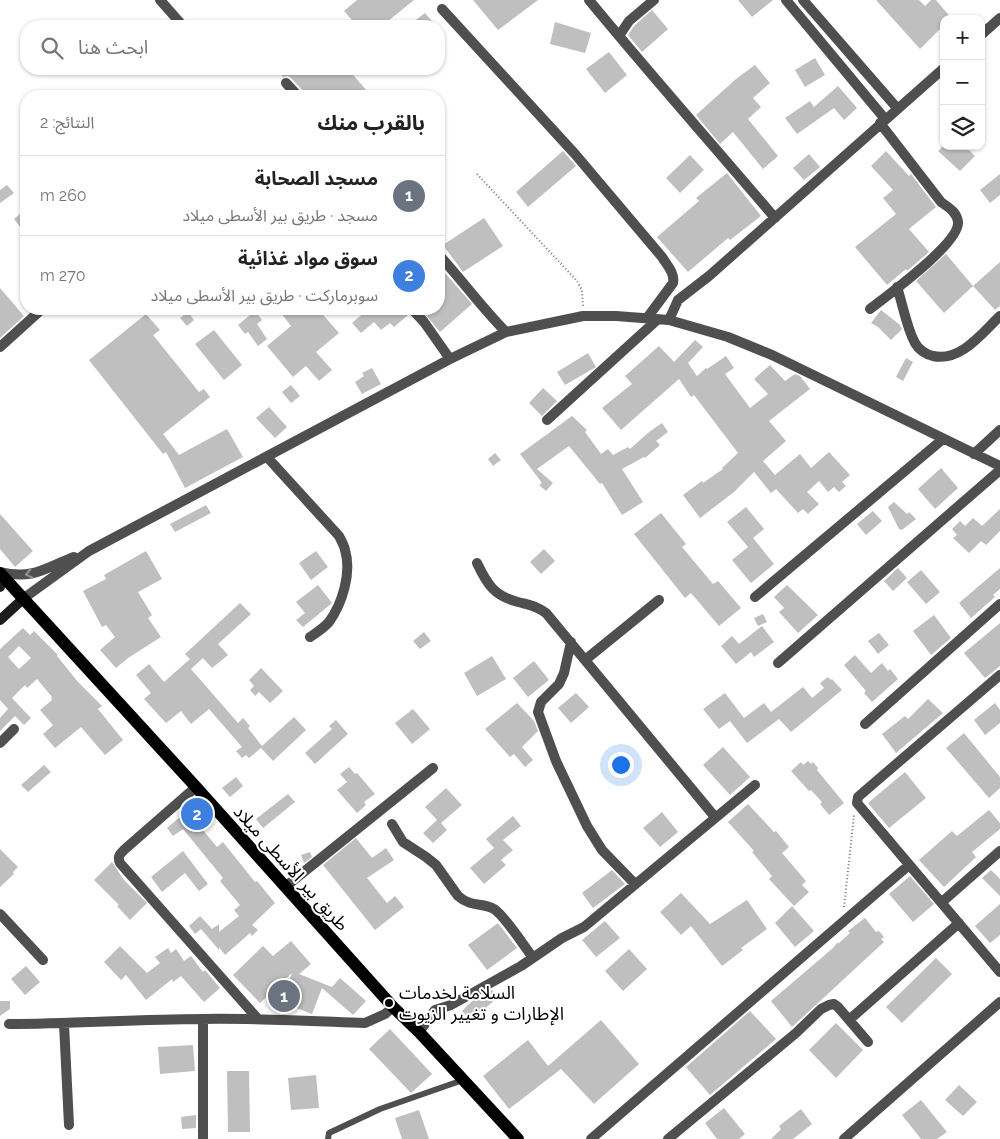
<!DOCTYPE html>
<html lang="ar">
<meta charset="utf-8">
<style>
:root{--surface:#fff;--page:#f6f6f6;--text:#222;--muted:#767676;--line:#e0e0e0;--accent:#2563eb}
body{margin:0;font-family:Raleway,"Noto Sans Arabic",sans-serif;background:var(--page);color:var(--text);direction:rtl}
.controls{position:absolute;right:15px;top:15px;display:grid;overflow:hidden;border-radius:10px;box-shadow:0 1px 4px #0004}
.controls button{width:45px;height:45px;display:grid;place-items:center;padding:0;border:0;border-bottom:1px solid var(--line);background:var(--surface);color:var(--text);font:25px sans-serif}
.you{position:absolute;left:620px;top:764px;width:18px;height:18px;margin:-12px;border:4px solid #fff;border-radius:50%;background:#1a73e8;box-shadow:0 0 0 8px #1a73e833}
.badge{display:grid;place-items:center;width:32px;height:32px;border-radius:50%;background:var(--accent);color:#fff;font-size:16px;font-weight:700}
.pin{position:absolute;translate:-50% -50%;border:2px solid #fff;box-shadow:0 1px 5px #0006}
.list{margin:0;padding:0;list-style:none}
h2{display:flex;justify-content:space-between;align-items:center;height:65px;margin:0;padding:0 20px;font-size:21px}
h2 small{font-size:16px;font-weight:400;color:var(--muted)}
.list li{display:grid;grid-template-columns:32px 1fr auto;gap:15px;align-items:center;box-sizing:border-box;height:80px;padding:0 20px;border-top:1px solid var(--line)}
.list b{display:block;font-size:19px;white-space:nowrap}
.list p{margin:0;font-size:16px;white-space:nowrap;color:var(--muted)}
.list em{font-size:16px;font-style:normal;color:var(--muted)}
.icon{flex:none;width:28px;height:28px;fill:none;stroke:currentColor;stroke-width:2;stroke-linecap:round;stroke-linejoin:round}
.map{position:relative;flex:none;width:1000px;height:1139px;overflow:hidden;direction:ltr}
.search{position:absolute;background:var(--surface);box-shadow:0 1px 4px #0004;left:20px;top:20px;width:425px;height:55px;display:flex;align-items:center;gap:12px;box-sizing:border-box;padding:0 18px;border-radius:20px;color:var(--muted);font-size:19px}
.panel{position:absolute;background:var(--surface);box-shadow:0 1px 4px #0004;left:20px;top:90px;width:425px;height:225px;border-radius:20px;direction:rtl}
.map>svg:first-child{display:block}
</style>
<div class="map">
<svg width="1000" height="1139" viewBox="0 0 1000 1139">
<rect width="100%" height="100%" fill="#fff"/>
<path fill="#bfbfbf" fill-rule="evenodd" d="M357,0H414L382,26H357L344,11Z
M473,0H538L498,30Z
M738,0H773L752,17Z
M876,0H919L925,6L931,0H936L952,19H944V25L920,49Z
M652,10L668,29L642,52L628,35L634,26Z
M425,13L436,26H408Z
M555,22L591,33L585,53L550,44Z
M609,52L627,75L605,93L586,69Z
M815,58L825,75L805,87L795,70Z
M755,65L770,83L753,98L761,107L748,119L778,156L763,169L733,132L720,144L696,115L736,79Z
M276,69H348L367,91L361,96H305L303,91L291,78L288,76L283,77Z
M838,86L857,108L844,120L834,108L797,134L785,118L810,101L814,107Z
M943,146H965L975,156L960,171L938,151Z
M563,151L576,166L528,207L516,192Z
M886,151L909,176L911,174L936,207L909,229L929,252L907,271L906,269L887,285L855,247L896,214L883,198L893,190L871,166Z
M809,154L820,167L804,180L793,168Z
M690,155L704,170L680,193L666,178Z
M727,173L761,216L730,240L728,238L688,272L657,237L699,201L696,198Z
M1000,174V195L990,203L980,190Z
M7,185L14,193L0,203V190Z
M26,209V224L21,228L14,219Z
M484,218L503,246L463,272L443,245Z
M946,254L973,286L944,313L916,281Z
M1000,262V306L995,310L973,286Z
M439,266L472,304L440,332L421,309H439Z
M0,288L24,316L0,338Z
M278,309H318L339,333L316,352L332,370L319,381L306,366L293,377L267,346L291,326Z
M368,309H405L408,315L394,327L390,323L381,330L374,322L361,333L352,323Z
M881,310L900,325L902,329L891,340L878,327L871,323Z
M255,311L262,320L257,324L267,339L258,346L248,332L245,334L238,325Z
M188,312L194,320L187,326L180,318Z
M146,314L160,330L153,335L199,392L204,389L210,397L163,434L179,455L227,429L243,457L185,488L166,452L163,454L89,360Z
M214,330L242,365L224,380L195,344Z
M695,340L703,347L688,363L697,376L706,368L707,369L726,356L734,368L725,374L750,408L768,394L754,379L770,365L785,381L795,374L800,376L810,389L769,421L786,441L763,461L775,475L800,454L811,468L829,452L850,475L842,482L846,486L839,492L834,487L828,492L819,481L807,492L819,504L808,514L803,509L798,513L776,489L771,493L754,472L734,492L700,518L683,495L702,481L703,483L723,469L722,468L738,453L694,395L691,397L679,379L621,430L602,408L632,384L625,376L659,346L674,362Z
M588,353L596,367L565,385L557,372Z
M906,358L913,362L903,381L896,377Z
M372,368L381,384L362,394L355,382L364,376L362,373Z
M291,385L300,396L291,403L282,392Z
M543,388L557,401L542,416L529,403Z
M269,407L287,427L275,438L256,418Z
M572,416L587,430L585,432L601,454L608,449L613,455L628,447L630,449L649,432L662,423L668,432L656,441L660,445L645,458L644,457L622,469L643,502L622,515L602,483L600,484L569,446L537,469L553,483L546,491L539,485L542,483L520,454Z
M495,453L501,460L493,466L488,459Z
M941,468L958,488L935,509L918,489Z
M894,502L907,514L909,512L916,519L902,530L899,529L888,507Z
M206,505L211,513L175,532L170,524Z
M746,507L764,529L753,538L774,564L751,583L732,560L748,547L727,522Z
M1000,509V531L986,545L981,541L969,553L953,538L957,535L952,529L960,521L965,526L973,518L982,526Z
M873,511L882,521L866,535L857,524Z
M661,513L686,544L682,547L713,584L718,581L741,608L719,626L691,593L685,598L634,534Z
M0,514L33,551L15,567L0,549Z
M544,549L555,561L541,574L530,562Z
M146,551L162,579L138,592L152,615L148,618L161,637L128,658L116,668L100,650L115,637L106,625L102,627L83,591L106,579L104,575Z
M316,551L328,567L311,580L299,563Z
M898,568L907,578L893,591L884,581Z
M1000,568V589L993,595L995,597L971,618L959,603Z
M921,570L940,592L926,604L907,582Z
M318,585L332,603L303,627L296,620L305,613L296,602Z
M787,585L818,615L798,633L779,612L784,608L774,597Z
M240,603L251,614L218,644L228,655L212,668L203,658L191,669L238,723L243,718L250,726L248,728L262,746L294,717L306,730L273,761L261,748L249,758L246,755L242,758L236,751L242,747L209,709L191,724L181,711L166,723L144,699L151,693L136,675L149,664L164,682L190,659L185,654Z
M763,614L767,622L758,626L754,618Z
M934,615L951,638L931,655L913,631Z
M1000,623V666L985,678L964,653Z
M762,626L774,642L754,657L751,652L736,664L721,646L732,636L739,644Z
M23,628L30,635L34,631L58,655L57,656L78,682L102,706L98,709L123,740L105,755L81,727L55,748L43,734L53,725L40,710L52,700L51,698L52,697L37,679L27,688L25,685L12,698L31,718L24,725L15,716L0,731V718L8,709L0,700V649ZM19,646L31,658L19,669L8,657Z
M424,632L431,641L420,649L413,641Z
M879,633L889,645L878,654L868,641Z
M855,655L871,673L882,663L888,671L890,669L898,679L872,702L864,693L866,691L844,665Z
M492,656L506,679L477,696L464,673Z
M534,661L549,680L528,697L513,678Z
M261,668L283,691L270,703L259,692L255,696L250,690L254,686L249,680Z
M828,677L831,680L832,679L842,690L791,732L779,719L747,743L730,721L719,729L703,709L725,693L744,718L764,703L771,712L803,687L812,698L824,688L820,683Z
M576,693L589,707L571,723L558,708Z
M928,699L943,713L896,753L882,734L905,716L908,719Z
M517,703L534,721L538,731L522,747L533,760L525,767L514,754L510,757L485,729Z
M995,703L1000,710V723L985,735L974,720Z
M413,709L430,729L412,744L395,723Z
M336,720L348,734L315,764L305,753L332,729L329,726Z
M964,733L1000,777V788L989,798L946,748Z
M723,747L750,777L730,795L703,765Z
M808,761L811,764L813,762L818,768L817,770L844,803L829,815L820,804L822,802L811,790L809,791L791,771L801,762L803,765Z
M44,765L51,772L28,792L21,785Z
M349,767L355,774L357,773L375,794L364,802L366,805L357,813L337,790L347,782L340,774Z
M905,772L926,798L889,828L868,803Z
M236,777L243,786L230,797L222,788Z
M446,788L462,805L441,823L447,830L433,843L423,833L437,820L425,807Z
M288,794L295,802L263,828L256,819Z
M748,804L774,832L776,831L789,847L782,853L806,881L802,885L809,892L794,906L769,879L772,876L752,852L754,851L728,822Z
M989,810L1000,823V829L972,852L976,857L944,887L919,860L952,831L957,836Z
M187,811L217,847L223,842L255,882L257,881L275,903L252,925L258,930L252,936L250,933L225,955L219,947V950L201,929L195,934L189,926L200,916L212,929L219,924V932L239,916L234,910L240,905L220,881L223,878L183,829L173,836L167,828Z
M662,812L678,832L660,847L643,828Z
M513,816L521,826L503,840L513,850L501,860L506,865L484,884L470,868L494,848L486,839Z
M356,838L372,858L386,848L394,860L367,878L387,903L395,896L404,907L375,930L323,865Z
M0,849L18,867L13,872L14,874L0,887Z
M183,851L208,884L199,891L185,873L162,892L151,877Z
M310,852L312,857L304,863L301,855Z
M112,862L124,880L147,903L130,920L117,906L119,905L94,880Z
M612,870L625,884L593,908L582,893Z
M991,870L1000,879V896L982,878Z
M910,876L934,904L913,922L889,894Z
M681,893L710,924L747,900L767,929L741,948L743,950L722,966L691,926L681,935L660,912Z
M1000,904V935L990,943L975,926Z
M792,906L814,931L795,947L775,923Z
M865,918L876,932L879,931L884,937L881,939L884,942L792,1027L771,1001L833,948L837,943H839L850,933L848,931Z
M605,921L620,938L596,957L582,940Z
M498,923L517,948L487,970L468,945Z
M291,941L311,964L299,974L332,987L340,978L366,1001L353,1015L322,988L312,1014L281,1002L292,973L260,1003L233,975L263,946L273,956Z
M120,946L147,973L160,963L155,957L168,948L171,953L176,949L184,961L191,956L203,972L205,970L220,988L204,1002L181,976L173,982L172,979L146,1000L126,975L121,980L104,962Z
M629,949L647,969L623,991L605,971Z
M936,958L952,974L902,1023L886,1007Z
M26,966L40,982L25,995L11,979Z
M492,990L498,997L471,1021L462,1011L473,1000Z
M0,1001H10V1009L0,1016Z
M750,1011L776,1039L710,1095L686,1067Z
M601,1020L639,1064L594,1104L561,1069L509,1109L483,1076L528,1040L548,1066Z
M836,1023L863,1050L836,1078L809,1050Z
M390,1029L432,1074L411,1093L369,1049Z
M193,1045L195,1071L160,1074L158,1047Z
M227,1071H249L250,1132H228Z
M316,1075L319,1108L291,1110L288,1078Z
M959,1085L977,1102L963,1116L945,1100Z
M921,1100L947,1132L937,1139H921L902,1115Z
M724,1108L745,1134L739,1139H717L705,1123Z
M801,1109L812,1124L793,1139H771L781,1129L779,1126Z
M419,1110L429,1139H402L395,1118Z
M196,1115V1128L182,1129L181,1117Z"/>
<g fill="none" stroke-linecap="round" stroke-linejoin="round">
<path stroke="#717171" stroke-width="2" stroke-dasharray="1 2.5" stroke-linecap="butt" d="M477,174L577,281L582,290L583,306
M844,907L854,815"/>
<path stroke="#4f4f4f" stroke-width="6" d="M328,1139L329,1133L380,1109L463,1080"/>
<path stroke="#4f4f4f" stroke-width="10" d="M160,0L183,26
M589,0C650,74 713,145 775,218
M786,0L885,119
M803,0L897,108
M442,9L575,154L662,257C667,265 675,273 673,283L647,318
M981,35L1000,18
M619,36L629,21L654,0
M286,83L298,96
M439,255C462,280 482,308 506,332
M897,287C903,305 906,326 915,343C919,350 925,354 933,356C961,362 982,333 1000,316
M412,309L424,322L450,359
M870,309C888,295 960,243 958,222C957,212 948,207 941,202L880,123
M669,320L678,300L709,276L944,68
M0,347L42,309
M547,420L658,319
M974,454L1000,430
M267,457L339,536C341,540 344,545 345,550C352,573 342,604 329,622C324,628 316,633 310,637
M477,563C487,584 494,596 518,602C529,605 537,606 546,613L715,817
M0,572C33,580 45,568 74,557
M755,597L943,439
M24,598L89,551L450,359L506,332L583,316H616L669,320L728,337L772,355L1000,466
M571,642L564,673L559,684L541,702L538,712L556,761L587,826L602,850L635,884
M585,660L659,600
M778,663L1000,470
M1000,675L866,790L858,797L857,803L1000,972
M865,724L1000,604
M0,743L14,729
M196,787L125,849C120,854 117,856 120,863L258,1019
M392,824L403,842L426,857L436,865L458,896C472,908 482,902 494,909C505,916 524,946 533,958
M285,887L433,768
M942,902L1000,851
M0,914L43,960
M203,1019V1139
M849,1020L959,923
M9,1024C73,1024 137,1019 202,1019C256,1018 311,1021 365,1023L385,1014L393,1007
M64,1024L69,1125
M419,1032L435,1010L451,1005L521,966L562,938L584,927L755,785
M591,1139L909,865
M668,1139L796,1033L821,1009L829,1005L834,1004L838,1007L868,1042
M844,1139L1000,1002"/>
<path stroke="#1c1c1c" stroke-width="10" d="M0,584V587
M0,620L24,598"/>
<path stroke="#000" stroke-width="12" d="M0,573L196,787L393,1007L419,1032L518,1139"/>
</g>
<defs><path id="oneway-chevron" d="M-2-3.5L2.5 0L-2 3.5" fill="none" stroke-width="1.6" stroke-linecap="round" stroke-linejoin="round" transform="scale(1.25)"/></defs>
<use stroke="#959595" href="#oneway-chevron" transform="translate(29 574) rotate(167)"/>
<circle fill="#000" stroke="#fff" stroke-width="2" cx="389" cy="1003" r="5"/>
<g text-anchor="middle" stroke-width="4" stroke-linejoin="round" paint-order="stroke">
<g font-size="18" fill="#000" stroke="#fff">
<text transform="translate(291 868) rotate(48)" y="6">طريق بير الأسطى ميلاد</text>
</g>
<g font-size="18" fill="#000" stroke="#fff" text-anchor="start">
<text x="399" y="999">السلامة لخدمات<tspan x="399" dy="21">الإطارات و تغيير الزيوت</tspan></text>
</g>
</g>
</svg>
<div class="controls">
<button>+</button>
<button>−</button>
<button><svg class="icon" aria-label="layers" viewBox="0 0 24 24"><path d="M12 4l9 5-9 5-9-5zM3 14l9 5 9-5"/></svg></button>
</div>
<div class="you"></div>
<div class="pin badge" style="left:284px;top:996px;background:#6b7280">1</div>
<div class="pin badge" style="left:197px;top:814px;background:#3f7fe0">2</div>
<div class="search"><svg class="icon" aria-label="search" viewBox="0 0 24 24"><circle cx="10" cy="10" r="6"/><path d="M15 15l6 6"/></svg>ابحث هنا</div>
<section class="panel">
<h2>بالقرب منك<small>النتائج: 2</small></h2>
<ul class="list">
<li><span class="badge" style="background:#6b7280">1</span><div><b>مسجد الصحابة</b><p>مسجد · طريق بير الأسطى ميلاد</p></div><em>260 m</em></li>
<li><span class="badge" style="background:#3f7fe0">2</span><div><b>سوق مواد غذائية</b><p>سوبرماركت · طريق بير الأسطى ميلاد</p></div><em>270 m</em></li>
</ul>
</section>
</div>
